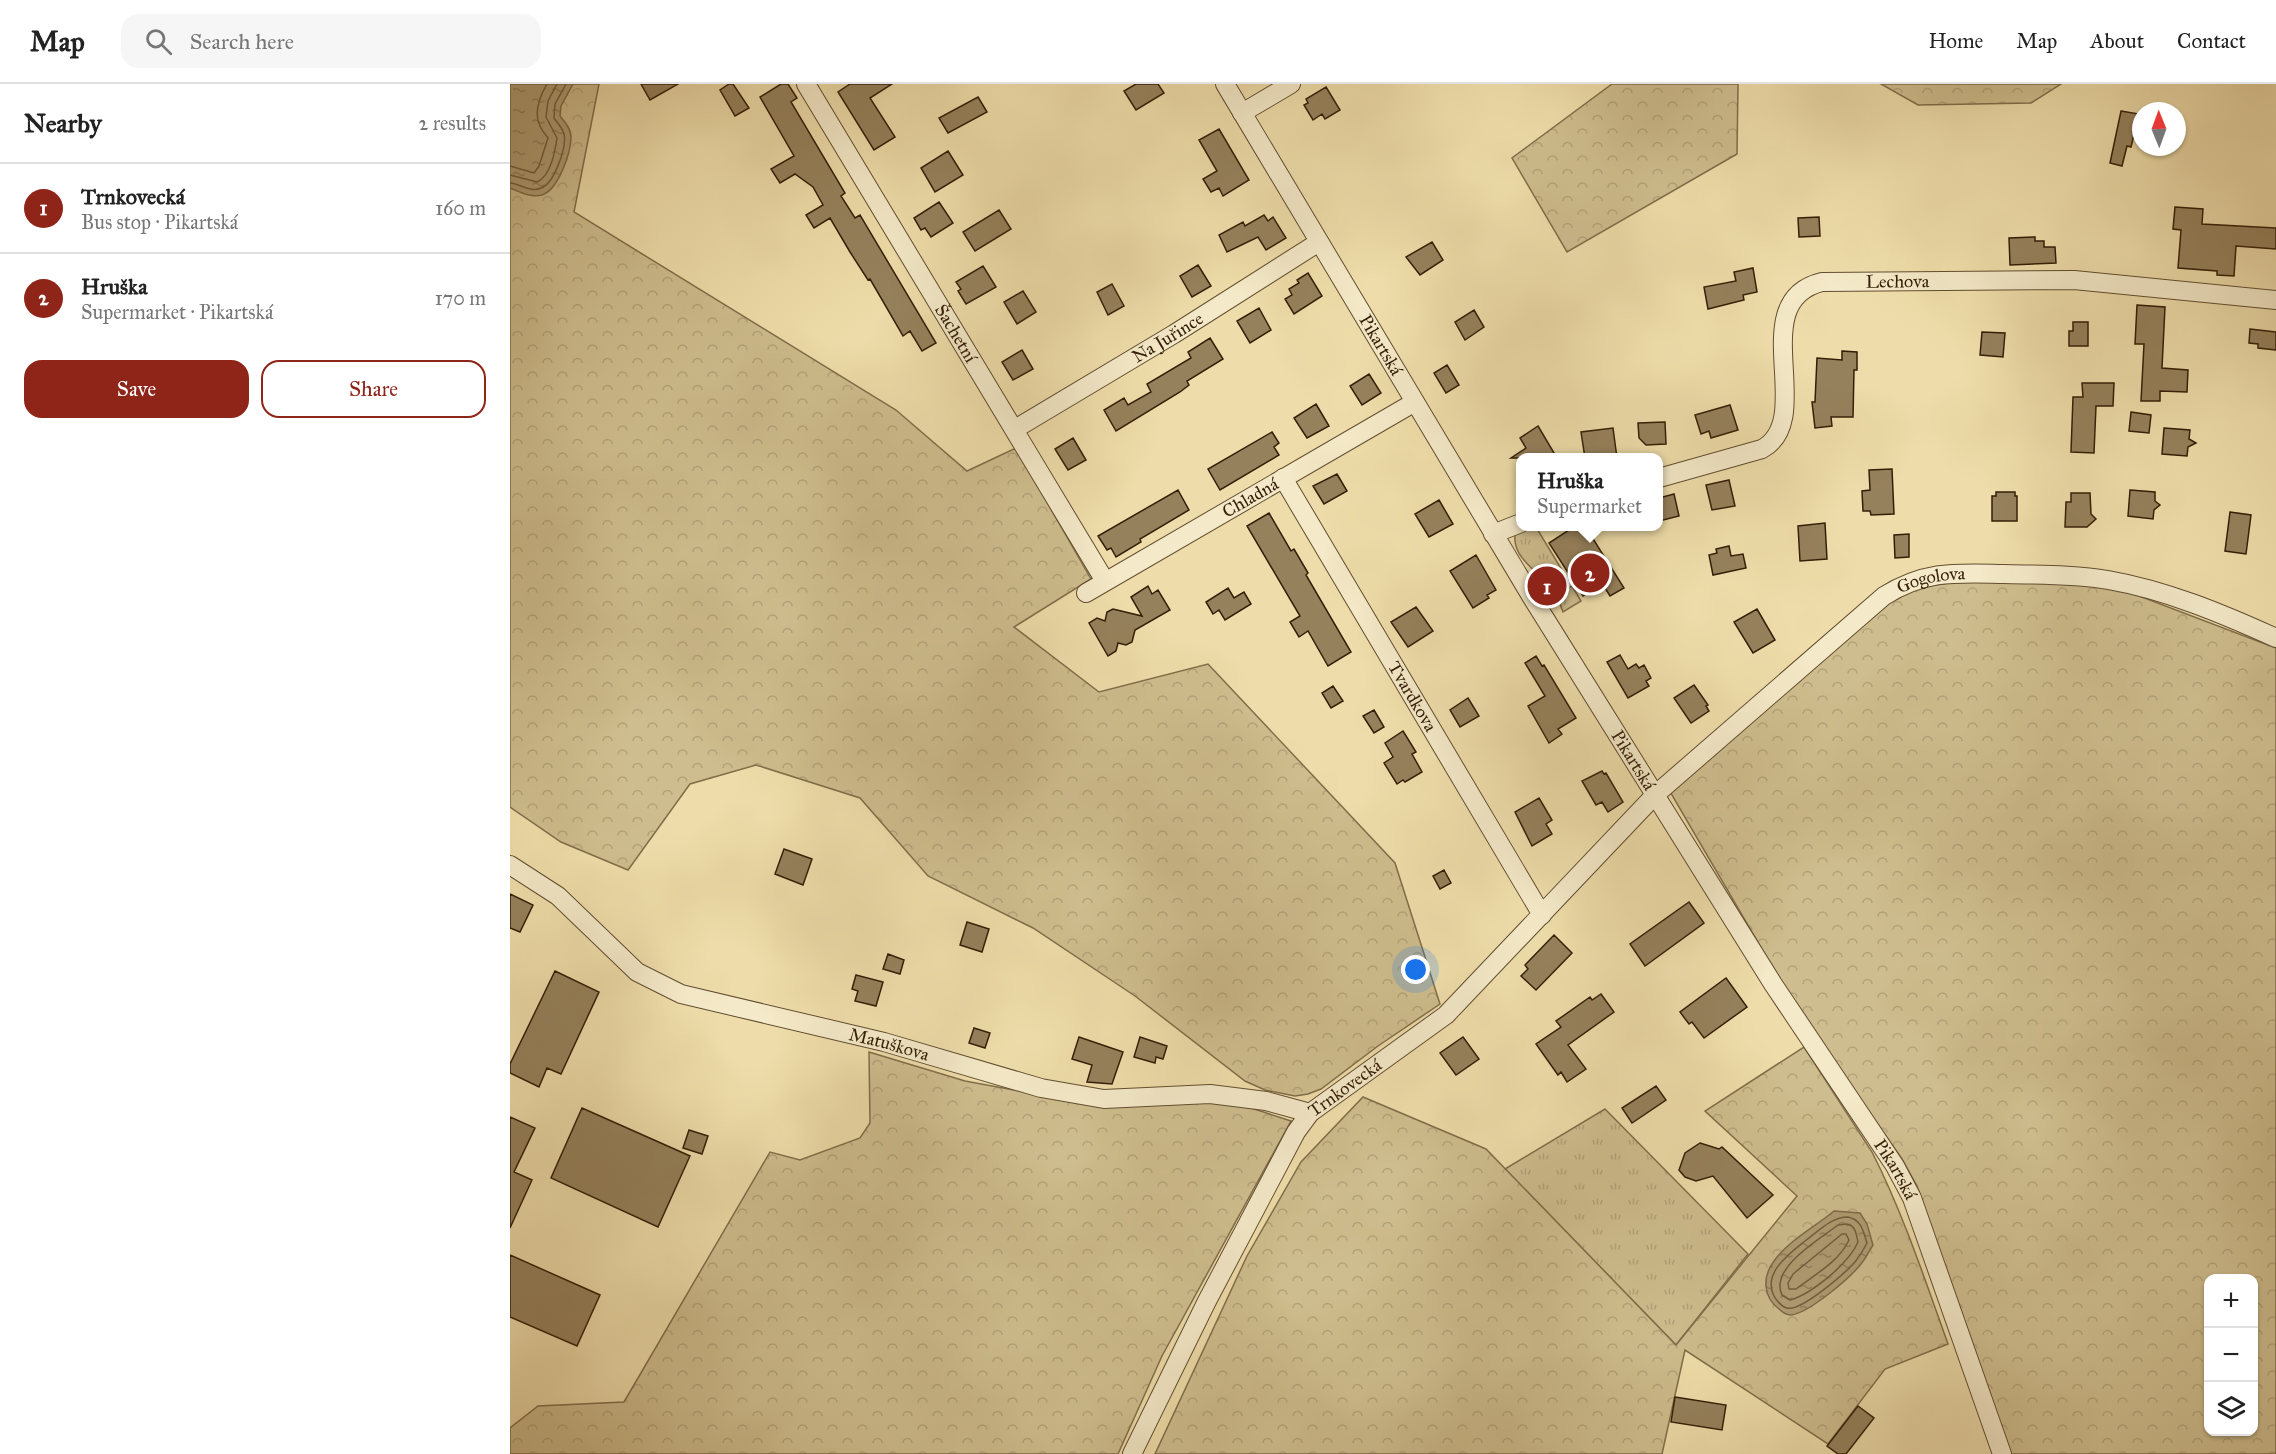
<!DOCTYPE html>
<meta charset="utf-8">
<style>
:root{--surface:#fff;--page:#f6f6f6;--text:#222;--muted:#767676;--line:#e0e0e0;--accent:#8f2418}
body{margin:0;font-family:"IM FELL Great Primer",serif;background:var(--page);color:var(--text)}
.controls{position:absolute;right:18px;bottom:18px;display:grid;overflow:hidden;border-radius:12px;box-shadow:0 2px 4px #0004}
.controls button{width:54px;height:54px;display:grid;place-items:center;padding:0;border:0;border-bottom:2px solid var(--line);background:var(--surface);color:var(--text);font:30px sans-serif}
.compass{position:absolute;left:1622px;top:18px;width:54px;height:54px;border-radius:50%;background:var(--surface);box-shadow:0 2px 4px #0004;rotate:359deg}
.you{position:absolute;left:906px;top:886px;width:21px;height:21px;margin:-15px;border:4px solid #fff;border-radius:50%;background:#1a73e8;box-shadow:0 0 0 9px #1a73e833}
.badge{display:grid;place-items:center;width:39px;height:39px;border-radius:50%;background:var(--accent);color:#fff;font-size:20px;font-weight:700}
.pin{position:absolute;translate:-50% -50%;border:3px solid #fff;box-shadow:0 2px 6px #0006}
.popup{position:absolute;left:1006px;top:369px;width:147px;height:78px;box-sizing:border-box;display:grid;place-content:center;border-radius:12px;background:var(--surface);filter:drop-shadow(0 2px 4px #0005);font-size:20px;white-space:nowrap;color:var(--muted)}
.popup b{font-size:22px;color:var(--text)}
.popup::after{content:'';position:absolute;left:50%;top:100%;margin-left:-12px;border:12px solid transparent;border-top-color:var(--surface)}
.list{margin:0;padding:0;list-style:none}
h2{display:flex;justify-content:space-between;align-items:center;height:78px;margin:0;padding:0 24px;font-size:26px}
h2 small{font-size:20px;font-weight:400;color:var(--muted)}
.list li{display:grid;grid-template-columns:39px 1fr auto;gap:18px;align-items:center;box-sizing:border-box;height:90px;padding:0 24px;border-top:2px solid var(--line)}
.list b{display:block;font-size:22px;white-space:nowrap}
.list p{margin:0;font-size:20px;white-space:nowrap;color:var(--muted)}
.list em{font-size:20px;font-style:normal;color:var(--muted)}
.actions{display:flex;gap:12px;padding:18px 24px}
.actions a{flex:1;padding:14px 0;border:2px solid var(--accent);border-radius:18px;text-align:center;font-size:21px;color:var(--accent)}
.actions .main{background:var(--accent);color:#fff}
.icon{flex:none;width:33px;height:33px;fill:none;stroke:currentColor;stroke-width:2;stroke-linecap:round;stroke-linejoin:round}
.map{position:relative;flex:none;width:1766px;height:1370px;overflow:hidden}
header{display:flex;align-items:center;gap:36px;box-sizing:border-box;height:84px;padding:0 30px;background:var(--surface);border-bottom:2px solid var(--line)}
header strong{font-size:28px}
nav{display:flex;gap:33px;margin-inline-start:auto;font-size:21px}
.search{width:420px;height:54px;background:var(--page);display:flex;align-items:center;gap:15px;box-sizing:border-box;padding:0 21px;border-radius:18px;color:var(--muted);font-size:22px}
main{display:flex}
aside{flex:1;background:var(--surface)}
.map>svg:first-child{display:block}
</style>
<header>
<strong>Map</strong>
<div class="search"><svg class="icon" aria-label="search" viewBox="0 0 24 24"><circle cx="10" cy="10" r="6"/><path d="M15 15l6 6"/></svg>Search here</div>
<nav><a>Home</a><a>Map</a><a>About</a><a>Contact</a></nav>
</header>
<main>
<aside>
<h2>Nearby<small>2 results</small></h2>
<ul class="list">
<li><span class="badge">1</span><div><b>Trnkovecká</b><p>Bus stop · Pikartská</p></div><em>160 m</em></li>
<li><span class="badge">2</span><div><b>Hruška</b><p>Supermarket · Pikartská</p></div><em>170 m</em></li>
</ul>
<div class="actions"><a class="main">Save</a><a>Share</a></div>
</aside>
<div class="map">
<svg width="1766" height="1370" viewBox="0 0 1766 1370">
<defs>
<pattern id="grass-tufts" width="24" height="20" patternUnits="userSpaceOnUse" patternTransform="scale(1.5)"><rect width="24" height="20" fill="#cebd8e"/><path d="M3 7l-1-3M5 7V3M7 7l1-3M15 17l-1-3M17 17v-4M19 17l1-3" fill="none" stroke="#b2a279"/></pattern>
<pattern id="forest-crowns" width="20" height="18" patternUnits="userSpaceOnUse" patternTransform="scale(1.5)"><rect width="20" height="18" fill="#cebd8e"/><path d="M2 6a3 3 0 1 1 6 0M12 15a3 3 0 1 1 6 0" fill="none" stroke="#b2a279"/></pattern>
<pattern id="water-ripples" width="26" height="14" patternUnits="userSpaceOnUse" patternTransform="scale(1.5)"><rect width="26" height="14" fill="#af9c73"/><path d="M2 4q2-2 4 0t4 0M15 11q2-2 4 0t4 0" fill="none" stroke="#8f7f5c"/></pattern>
</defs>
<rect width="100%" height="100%" fill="#eda"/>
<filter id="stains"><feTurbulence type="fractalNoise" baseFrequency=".00333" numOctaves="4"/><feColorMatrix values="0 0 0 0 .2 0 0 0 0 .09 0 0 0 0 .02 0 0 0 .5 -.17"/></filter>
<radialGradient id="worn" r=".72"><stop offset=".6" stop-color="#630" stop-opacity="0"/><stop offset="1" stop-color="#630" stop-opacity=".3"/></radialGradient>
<path fill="url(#grass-tufts)" stroke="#816e4a" stroke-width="1.5" d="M1022,443H1026L1058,496L1042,504L1038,497L1032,496C1021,481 1003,472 1005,451L1011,446Z
M1062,502L1071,517L1053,528L1046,510Z
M1095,1025L1238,1170L1166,1261L995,1085Z"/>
<path fill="url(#forest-crowns)" stroke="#816e4a" stroke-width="1.5" fill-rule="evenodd" d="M0,0H89L64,128L386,326L457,387L506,364L581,495L504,543L589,608L698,580L885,779L930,920L868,962L811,1005L798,1010L785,1012L755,1006L735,997L625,912L523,844L418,792L350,714L246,681L180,700L118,786L51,758L0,723Z
M1102,0H1228L1227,70L1057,168L1002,74Z
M1371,0H1551L1521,19L1408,21Z
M1460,496L1603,502L1766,564V1370H1499L1458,1258L1407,1102L1392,1075L1284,920L1159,706L1369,524L1398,505ZM1698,1194H1744V1348H1698Z
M1294,963L1362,1068C1393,1129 1415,1196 1438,1260L1375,1285L1318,1360L1175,1266L1152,1370H645L737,1172L791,1078L853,1013L976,1065L1166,1261L1287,1112L1195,1027Z
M359,968L455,997L592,1022L699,1017L741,1024L781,1037L652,1272L608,1370H0V1344L28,1322L114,1318L260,1068L290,1076L350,1054L360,1039Z"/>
<path fill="url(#water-ripples)" stroke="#7e6a48" stroke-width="1.5" d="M0,0H63L51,22L50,32C55,38 61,45 61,53C61,69 48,106 32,111C21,114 10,108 0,104Z
M1324,1127L1350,1129L1357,1140L1363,1161C1359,1167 1356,1174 1351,1180C1340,1194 1299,1229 1281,1231C1276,1231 1272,1228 1269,1225C1253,1213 1252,1193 1264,1177C1278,1157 1305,1143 1324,1127Z"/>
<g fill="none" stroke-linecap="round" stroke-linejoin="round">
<path stroke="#725d3d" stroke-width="1.5" d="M0,82L24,89L29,82L38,54C35,50 32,47 30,42C23,28 30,12 37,0
M0,91L27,98C41,92 45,67 47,54L36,33L38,17L47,0
M0,99C11,100 20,109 31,104C44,100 57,63 54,50C52,43 48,40 44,34L45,20L56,0
M1338,1133C1352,1136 1353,1147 1357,1159C1354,1165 1349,1173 1345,1178C1335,1189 1291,1228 1277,1224C1272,1223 1266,1216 1264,1212C1252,1189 1280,1169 1295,1157C1309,1147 1321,1133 1338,1133Z
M1337,1140C1346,1142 1346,1150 1348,1158C1339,1179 1302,1210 1280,1216L1272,1211C1259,1184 1310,1155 1328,1141Z
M1332,1150H1336L1339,1156C1329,1178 1304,1191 1286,1205H1279L1278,1199L1283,1190Z"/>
</g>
<path fill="#95815c" stroke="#341e07" stroke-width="1.5" d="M131,0H168L140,16Z
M219,0H223L239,24L225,32L210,6Z
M271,0H278L287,14L281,18L335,109L331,112L345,134L350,131L426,259L412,267L400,247L393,252L360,195L358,196L340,168L320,134L304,144L296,131L313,121L303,103L285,90L270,99L261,85L284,72L250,13Z
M340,0H382L360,14L385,53L364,66L328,8Z
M626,0H648L654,9L626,26L614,7Z
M816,3L830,26L815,35L812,30L803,36L794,21L798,19L796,15Z
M468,13L477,28L438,49L429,34Z
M1611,27L1629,30L1621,63L1617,62L1612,82L1600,79Z
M709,45L739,96L713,112L709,104L701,108L693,95L707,87L689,56Z
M438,67L453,91L425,108L411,84Z
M429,118L443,139L421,153L415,144L411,146L404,134Z
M1665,123L1693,125L1692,140L1766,144V165L1726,162L1724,192L1707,191V187L1668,184L1671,146L1663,145Z
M489,126L501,145L465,167L453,148Z
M754,131L758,137L763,133L776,154L756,166L748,153L717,168L709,151L733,138L735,142Z
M1309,133L1310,152L1289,153L1288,134Z
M1525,153V157H1534V163H1545L1546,179L1500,181L1499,154Z
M922,158L933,176L910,191L896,173Z
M688,181L701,202L682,213L670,192Z
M473,182L486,203L456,220L448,207L451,205L446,198Z
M1243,184L1247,208L1233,211L1234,216L1198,225L1194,203L1226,197L1224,188Z
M798,189L812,212L784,230L775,215L782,211L779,205L789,199L787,196Z
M602,200L614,222L598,231L587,208Z
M513,207L526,228L507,240L494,218Z
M1627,221L1655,223L1652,284L1678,286L1677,308L1650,307V317H1631L1634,260H1625Z
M749,224L761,246L740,259L727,237Z
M964,226L974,243L955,256L945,238Z
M1563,238H1578V262H1559V247H1563Z
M1740,245L1766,248V266L1748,264V260L1739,259Z
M1472,248L1495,249L1493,273L1470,271Z
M700,254L713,275L677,297L679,301L670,308L606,347L594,326L614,314L618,321L641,308L637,300L681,274L678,268Z
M512,266L523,285L503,296L492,278Z
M1332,267L1347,268V286H1344L1343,333H1321L1322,342L1305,344L1302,318H1305L1307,274L1332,276Z
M937,281L949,301L936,309L924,289Z
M859,290L871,309L852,321L840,302Z
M1572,299H1604L1603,322H1586L1584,369L1561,368L1563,313H1573Z
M806,320L819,342L797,354L784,334Z
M1220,321L1228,346L1201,354L1199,347L1191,350L1185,331Z
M1621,328L1641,331L1639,349L1619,347Z
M1155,338L1156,360L1136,361L1129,354L1128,339Z
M1028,342L1047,374H1001L1016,364L1010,354Z
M1103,344L1107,374H1075L1071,348Z
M1654,344L1680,346L1679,355L1686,359L1678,363L1677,372L1652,370Z
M762,348L769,359L764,363L769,371L710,406L698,385Z
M563,354L576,376L558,386L545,365Z
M1382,385L1384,430L1361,431L1360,427H1353L1352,407L1360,406L1359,386Z
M827,390L837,407L814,420L803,402Z
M1219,396L1225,422L1202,426L1196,401Z
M668,406L679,426L630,455L631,458L606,473L601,464L597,466L588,452Z
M1620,406L1645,408V417L1650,421L1644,426L1643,435L1618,432Z
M1486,408H1505V412H1507V437H1482V412H1486Z
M1561,409H1580L1581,430L1586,435L1577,443H1555L1556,418H1561Z
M1164,410L1169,432L1149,437V414Z
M929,416L943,440L919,453L905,430Z
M1720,428L1741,431L1736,470L1715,467Z
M759,429L781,467L784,465L798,489L796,491L841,568L818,582L798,547L789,553L780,538L790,532L737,442Z
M1315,439L1317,475L1290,477L1288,442Z
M1065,442H1075L1114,504L1100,512L1092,499L1073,512L1039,459Z
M1399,450V473L1385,474L1384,451Z
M1219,462L1221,472L1233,470L1236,484L1203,491L1199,471L1207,469L1206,465Z
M966,471L986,506L977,511L979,514L963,524L940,487Z
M638,502L642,510L648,506L660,526L625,546L622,558L616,561L608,559L606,567L598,572L579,539L587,534L595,537L597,528L603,525L632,532L621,513Z
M718,504L724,514L734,508L741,520L715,536L709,526L703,530L696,518Z
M906,523L923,547L898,563L881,538Z
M1247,525L1265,556L1243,569L1224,538Z
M1110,571L1118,585L1126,580L1129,584L1134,581L1141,594L1136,597L1139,602L1118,614L1097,578Z
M1026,572L1032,582L1034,581L1066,634L1048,645L1052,650L1039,659L1018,622L1035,612L1015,579Z
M1184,601L1198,621L1196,622L1199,627L1181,639L1164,614Z
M823,602L833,617L821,624L812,609Z
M958,614L969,632L950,643L940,626Z
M864,626L874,643L864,649L853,632Z
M893,647L906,668L902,670L912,688L895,698L893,696L887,700L874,679L883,673L875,659Z
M1092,687L1094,690L1096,689L1113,718L1098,728L1092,718L1086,721L1072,697Z
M1029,714L1042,736L1036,740L1042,750L1022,762L1005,728Z
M274,765L302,775L293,801L265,790Z
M934,786L941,799L930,805L923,792Z
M0,810L23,821L10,848L0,844Z
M1179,818L1194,839L1135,882L1120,860Z
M457,838L479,845L472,868L450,861Z
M1044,851L1062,869L1026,906L1011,892L1018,885L1015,881Z
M378,870L394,876L390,890L373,885Z
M45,887L89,908L51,990L37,984L29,1003L0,989V980Z
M346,891L373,898L366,922L345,917L348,907L342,905Z
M1216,894L1237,923L1194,954L1182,938L1179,940L1170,928Z
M1091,910L1104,928L1058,961L1076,985L1057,998L1051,988L1048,991L1026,960L1051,943L1046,937L1080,913L1082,916Z
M464,944L480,949L475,964L459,959Z
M569,953L613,968L602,1000L577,998L582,981L562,975Z
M630,953L657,962L653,975L646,973L645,979L624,973Z
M953,953L969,975L946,991L930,969Z
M1146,1002L1156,1016L1122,1039L1112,1024Z
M72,1024L180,1072L148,1143L41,1094Z
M0,1033L25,1044L4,1088L22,1096L0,1144Z
M179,1046L198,1052L192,1070L173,1064Z
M1190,1059L1209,1065L1212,1063L1263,1111L1237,1134L1203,1092L1186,1097L1175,1093L1169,1086L1175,1069Z
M0,1171L90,1211L67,1262L0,1233Z
M1165,1313L1216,1321L1212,1346L1161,1338Z
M1348,1322L1364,1334L1336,1370H1328L1317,1362Z"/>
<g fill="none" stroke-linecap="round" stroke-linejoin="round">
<defs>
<g id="street">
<path id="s1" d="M296,0L595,497"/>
<path id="s2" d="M715,0L1021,512L1263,900L1385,1082L1402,1114L1492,1370"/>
<path d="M732,29L781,0"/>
<path id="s3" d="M505,345L664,250L809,158"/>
<path id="s4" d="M773,394L1032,831"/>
<path id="s5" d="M1149,394L1252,365C1308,335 1233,217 1312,198L1564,196L1766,216"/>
<path d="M983,450L1011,439"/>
<path id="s6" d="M576,509L905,318"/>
<path id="s7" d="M0,781L48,812L127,888L171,910L374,958L531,1004L594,1015L700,1010L756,1017L800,1029"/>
<path id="s8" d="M622,1370L697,1217L786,1048L800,1029L936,931L1145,711L1374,512C1416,486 1446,489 1493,490C1527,491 1563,490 1598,496C1656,506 1713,530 1766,554"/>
</g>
</defs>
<use href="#street" stroke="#624e30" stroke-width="20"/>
<use href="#street" stroke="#f4e9c8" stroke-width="18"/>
</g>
<g text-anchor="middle" stroke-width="5" stroke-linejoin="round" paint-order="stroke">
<g font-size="18" fill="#341e07" stroke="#f4e9c8">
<text dy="6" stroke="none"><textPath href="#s5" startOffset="376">Lechova</textPath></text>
<text dy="6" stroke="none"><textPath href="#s1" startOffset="291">Šachetní</textPath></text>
<text dy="6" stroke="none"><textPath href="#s3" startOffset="178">Na Juřince</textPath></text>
<text dy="6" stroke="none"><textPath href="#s2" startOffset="304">Pikartská</textPath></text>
<text dy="6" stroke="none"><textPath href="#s6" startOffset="190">Chladná</textPath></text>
<text dy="6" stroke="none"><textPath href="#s8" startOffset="1210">Gogolova</textPath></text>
<text dy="6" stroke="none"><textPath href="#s4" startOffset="254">Tvardkova</textPath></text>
<text dy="6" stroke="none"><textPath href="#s2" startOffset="790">Pikartská</textPath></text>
<text dy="6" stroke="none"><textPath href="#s7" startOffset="430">Matuškova</textPath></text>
<text dy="6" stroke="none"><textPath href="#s8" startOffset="428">Trnkovecká</textPath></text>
<text dy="6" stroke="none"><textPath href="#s2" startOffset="1276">Pikartská</textPath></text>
</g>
</g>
<rect width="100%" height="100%" filter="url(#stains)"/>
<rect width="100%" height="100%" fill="url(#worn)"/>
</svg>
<div class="controls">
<button>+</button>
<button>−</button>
<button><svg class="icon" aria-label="layers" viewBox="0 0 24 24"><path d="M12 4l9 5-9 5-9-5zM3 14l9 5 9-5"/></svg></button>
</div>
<svg class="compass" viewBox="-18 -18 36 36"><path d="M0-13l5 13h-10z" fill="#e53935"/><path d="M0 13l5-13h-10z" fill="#767676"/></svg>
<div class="you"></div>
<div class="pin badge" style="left:1037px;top:502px">1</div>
<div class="pin badge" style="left:1080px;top:489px">2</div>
<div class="popup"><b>Hruška</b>Supermarket</div>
</div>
</main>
